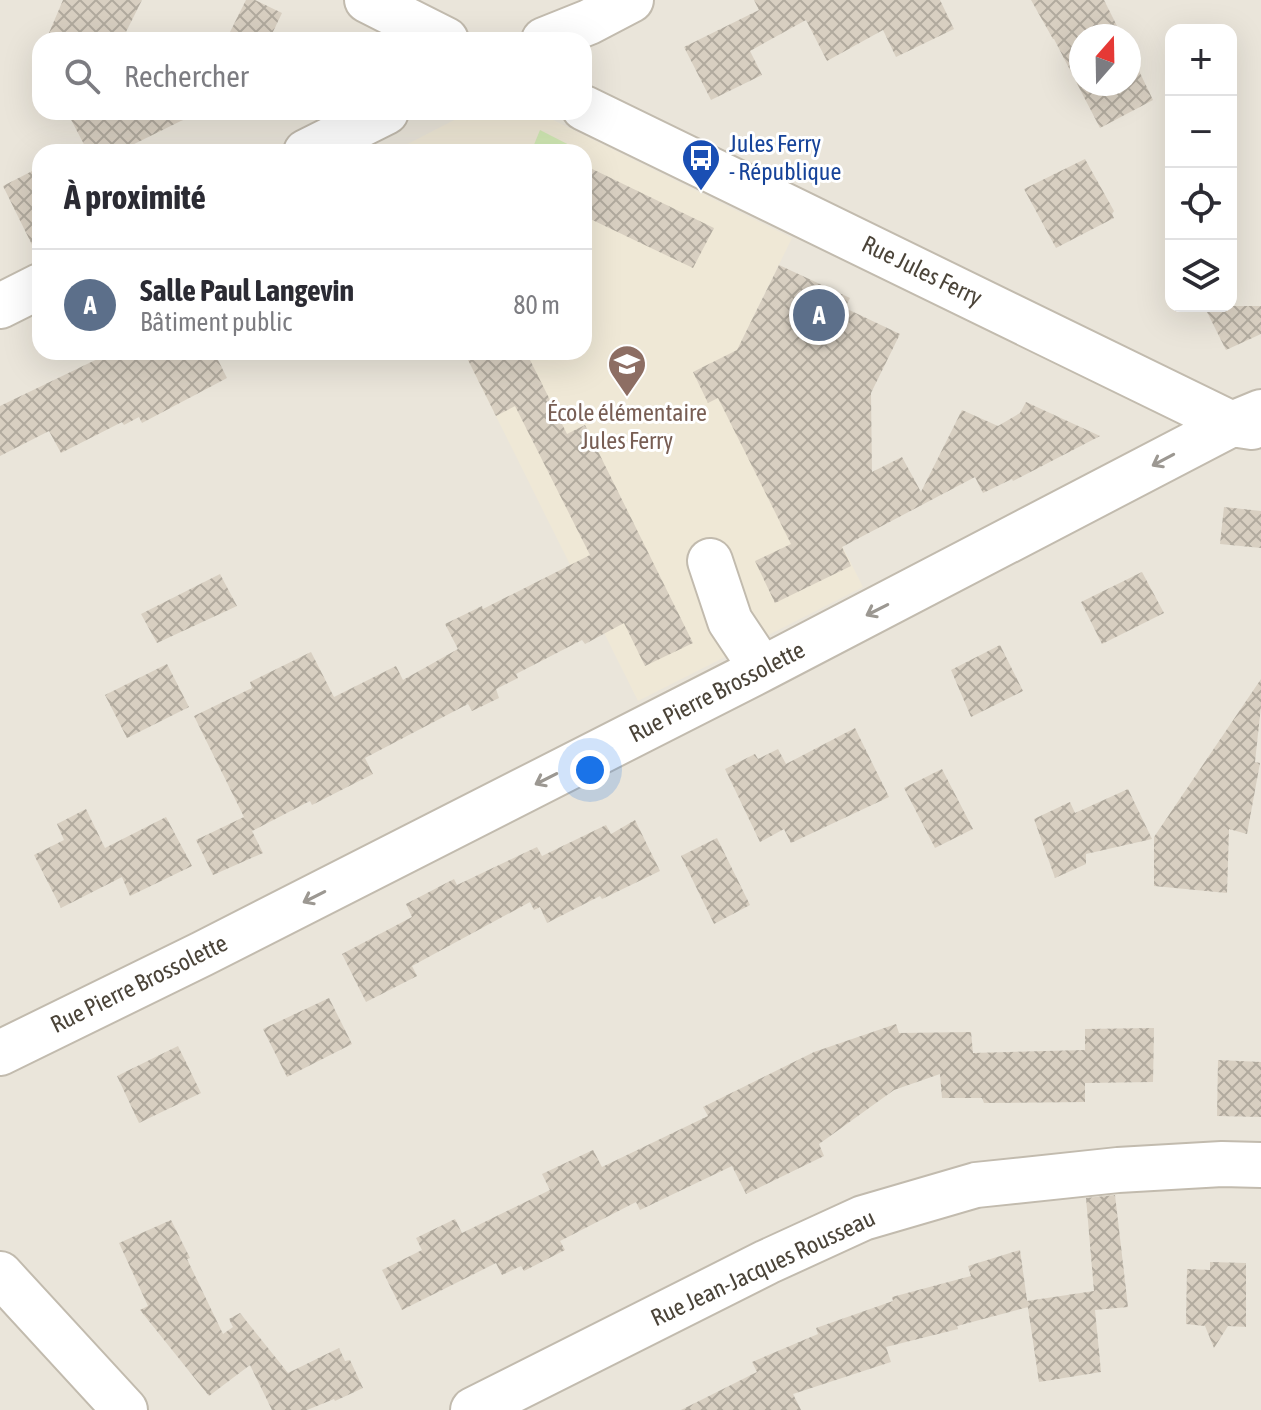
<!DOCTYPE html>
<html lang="fr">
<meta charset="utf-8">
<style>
:root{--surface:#fff;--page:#f2f2f3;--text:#2b2b33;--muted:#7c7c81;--line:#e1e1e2;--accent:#fc3f1d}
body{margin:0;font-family:"Asap Condensed",sans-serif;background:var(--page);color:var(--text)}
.controls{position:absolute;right:24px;top:24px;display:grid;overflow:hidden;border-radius:16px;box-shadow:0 8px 32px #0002}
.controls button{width:72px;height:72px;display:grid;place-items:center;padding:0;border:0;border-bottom:2px solid var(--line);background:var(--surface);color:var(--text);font:40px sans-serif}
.compass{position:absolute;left:1069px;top:24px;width:72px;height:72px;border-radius:50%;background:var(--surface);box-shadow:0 8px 32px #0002;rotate:20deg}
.you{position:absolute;left:590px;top:770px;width:28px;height:28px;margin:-20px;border:6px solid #fff;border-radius:50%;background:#1a73e8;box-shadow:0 0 0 12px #1a73e833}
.badge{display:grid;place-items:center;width:52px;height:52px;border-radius:50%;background:var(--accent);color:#fff;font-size:26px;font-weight:700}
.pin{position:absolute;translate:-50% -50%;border:4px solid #fff;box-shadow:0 2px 8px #0006}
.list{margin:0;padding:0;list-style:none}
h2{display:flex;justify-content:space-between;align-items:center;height:104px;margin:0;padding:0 32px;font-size:34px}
h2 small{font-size:26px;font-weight:400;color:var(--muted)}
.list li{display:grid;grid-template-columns:52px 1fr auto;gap:24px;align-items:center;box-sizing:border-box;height:112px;padding:0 32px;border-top:2px solid var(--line)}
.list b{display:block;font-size:30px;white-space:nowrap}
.list p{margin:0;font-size:26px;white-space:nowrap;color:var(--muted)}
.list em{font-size:26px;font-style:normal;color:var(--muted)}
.icon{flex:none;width:44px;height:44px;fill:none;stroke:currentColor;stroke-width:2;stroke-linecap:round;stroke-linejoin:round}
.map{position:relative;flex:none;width:1261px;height:1410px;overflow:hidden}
.search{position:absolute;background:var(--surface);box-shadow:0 8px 32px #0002;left:32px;top:32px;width:560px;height:88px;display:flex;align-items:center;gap:20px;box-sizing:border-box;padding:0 28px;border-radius:24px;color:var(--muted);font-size:30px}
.panel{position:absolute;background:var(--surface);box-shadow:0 8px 32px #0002;left:32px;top:144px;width:560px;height:216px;border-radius:24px}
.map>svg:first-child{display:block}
</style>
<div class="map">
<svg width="1261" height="1410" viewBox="0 0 1261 1410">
<defs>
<pattern id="building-cross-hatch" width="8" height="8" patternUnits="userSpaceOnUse" patternTransform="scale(2)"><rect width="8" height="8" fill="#d8cfc1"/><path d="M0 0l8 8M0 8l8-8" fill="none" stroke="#b1aa9e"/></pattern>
</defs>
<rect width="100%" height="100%" fill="#f6f3ec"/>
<path fill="#eae5da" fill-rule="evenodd" d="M0,0H1261V1410H0ZM1171,30H1231V306H1171ZM1081,36H1129V84H1081ZM40,40H584V112H40ZM40,152H584V352H40Z"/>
<path fill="#efe8d6" d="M486,112H537L792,238L740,344L863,587L638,701L464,352H584V152H392L462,116Z"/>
<path fill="#d2eab5" d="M540,130L583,152H531Z"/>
<path fill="url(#building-cross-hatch)" d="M63,0H142L122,40H46Z
M246,0H255L282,13L269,40H226Z
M754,0H940L954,29L896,57L883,30L827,61L806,20L750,51L762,75L711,100L684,47L759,10Z
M1031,0H1104L1122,36H1081V84H1129V50L1153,100L1100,128L1054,39H1053Z
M67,112H199L118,152H88Z
M1085,159L1114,211L1112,214L1114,218L1056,248L1024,189Z
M584,165L714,228L693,268L584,216Z
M40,167V261L3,186Z
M779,265L850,298L845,308L900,334L871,393L872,472L902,457L921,492L962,410L998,426L1020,413L1026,402L1100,436L1013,481L1012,479L983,493L975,477L842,547L851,566L775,603L755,561L791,544L718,398L708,403L693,372L737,350Z
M1204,306H1261V334L1226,350Z
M112,352H214L227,378L142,423L139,417L124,425L122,422L61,453L49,431L0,456V406Z
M464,352H526L567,434L585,425L693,643L645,666L624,623L585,644L582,640L516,674L518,678L496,689L499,698L472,711L468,704L365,758L373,774L312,805L310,801L252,831L263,853L213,875L196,840L244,817L194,716L252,688L250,682L311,652L334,697L396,666L403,680L458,649L445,624L482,606L483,609L590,555L515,406L496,416Z
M1224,507L1261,511V548L1220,544Z
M1142,572L1164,613L1102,644L1081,602Z
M220,574L237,606L157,643L141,614Z
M1000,645L1023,691L971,717L951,670Z
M167,664L189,707L127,738L105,695Z
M1261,679V706L1255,762L1260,763L1247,834L1229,829L1227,893L1154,886V837Z
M855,728L889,797L791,843L784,829L760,842L725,769L755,754L758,759L778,749L786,764Z
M942,769L973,829L935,848L904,788Z
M1128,789L1152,839L1086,854V864L1055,878L1034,819L1070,802L1075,813Z
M86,809L105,848L166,817L192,866L130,896L122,877L61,908L34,855L64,840L57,824Z
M635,820L660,871L602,899L600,896L547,923L540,907L534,910L530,902L412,966L417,976L366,1002L342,954L412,917L406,904L454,879L457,885L537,847L542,856L606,825L611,834Z
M717,838L750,905L714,924L681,856Z
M329,998L352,1044L287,1077L263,1029Z
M896,1024L899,1033L971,1032L973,1053L1085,1050V1029L1154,1028L1153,1082L1085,1083V1102L984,1103L982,1098H942L940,1074L894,1090L819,1144L824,1156L746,1194L732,1166L640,1210L636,1202L560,1241L565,1250L524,1271L521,1266L502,1275L496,1263L402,1310L382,1270L422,1250L416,1238L455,1219L462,1233L550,1190L542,1174L593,1150L602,1167L708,1116L703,1107L814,1052Z
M178,1046L201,1093L139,1123L117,1076Z
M1218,1060L1261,1062V1117L1217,1116Z
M1115,1195L1128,1307L1095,1310L1101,1372L1039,1382L1027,1301L1094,1291L1086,1198Z
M171,1220L190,1258L187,1259L223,1334L233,1327L229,1319L240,1313L288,1373L339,1348L345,1361L350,1360L363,1388L335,1401L334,1399L307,1410H272L250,1365L209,1396L140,1310L148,1306L119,1243Z
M1020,1250L1028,1307L957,1326L958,1329L886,1347L891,1362L793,1394L801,1410H681L757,1372L752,1362L818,1334L816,1328L893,1301L892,1297L971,1276L968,1266Z
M1210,1262L1246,1263V1327L1228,1326L1214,1348L1205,1326L1186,1324L1187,1269L1210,1270Z"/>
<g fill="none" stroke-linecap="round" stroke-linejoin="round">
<defs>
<path id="minor" d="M367,0L446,40
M544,40L589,22L631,0
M584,108L1232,424L1252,427
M306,152L386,112
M0,306L40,286
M710,561L730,621L762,669
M0,1053L202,954L762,669L1232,424L1261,412
M0,1274L125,1410
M473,1410L767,1262L863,1218L976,1185L1118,1170L1222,1164L1261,1165"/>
</defs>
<use href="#minor" stroke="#c2bbae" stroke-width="48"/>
<use href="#minor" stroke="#fff" stroke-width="44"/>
</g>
<defs><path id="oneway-shaft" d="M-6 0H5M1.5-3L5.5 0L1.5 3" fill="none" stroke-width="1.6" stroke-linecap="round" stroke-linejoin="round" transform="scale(2)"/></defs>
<g stroke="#9c9892">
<use href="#oneway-shaft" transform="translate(1163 460) rotate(152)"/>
<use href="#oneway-shaft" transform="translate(877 610) rotate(153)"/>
<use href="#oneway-shaft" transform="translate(546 779) rotate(153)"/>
<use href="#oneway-shaft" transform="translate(314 897) rotate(153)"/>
</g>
<defs>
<symbol id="bus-pin" viewBox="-11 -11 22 30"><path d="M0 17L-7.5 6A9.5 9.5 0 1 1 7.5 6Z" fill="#1a4fb4" stroke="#fff"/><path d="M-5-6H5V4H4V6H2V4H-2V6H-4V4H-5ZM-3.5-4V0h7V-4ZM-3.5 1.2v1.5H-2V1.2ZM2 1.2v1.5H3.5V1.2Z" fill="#fff"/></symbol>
<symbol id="school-pin" viewBox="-11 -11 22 30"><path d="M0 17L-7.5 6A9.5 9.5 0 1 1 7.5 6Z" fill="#8d6e63" stroke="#fff"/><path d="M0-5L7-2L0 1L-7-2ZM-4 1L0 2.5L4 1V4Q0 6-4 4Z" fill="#fff"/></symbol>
</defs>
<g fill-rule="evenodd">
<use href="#bus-pin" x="679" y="136" width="44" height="60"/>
<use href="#school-pin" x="605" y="342" width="44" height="60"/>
</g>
<g text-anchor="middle" stroke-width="6" stroke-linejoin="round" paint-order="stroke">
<g font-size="24" fill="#164399" stroke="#fff" text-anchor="start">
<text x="729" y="152">Jules Ferry<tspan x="729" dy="28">- République</tspan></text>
</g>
<g font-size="24" fill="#4b4439" stroke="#fff">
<text transform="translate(922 271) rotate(26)" y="8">Rue Jules Ferry</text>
<text transform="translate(717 692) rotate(-27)" y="8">Rue Pierre Brossolette</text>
<text transform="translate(139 984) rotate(-26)" y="8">Rue Pierre Brossolette</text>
<text transform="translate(763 1268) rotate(-25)" y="8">Rue Jean-Jacques Rousseau</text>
</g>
<g font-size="24" fill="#785e54" stroke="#fff">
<text x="627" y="421">École élémentaire<tspan x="627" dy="28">Jules Ferry</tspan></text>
</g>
</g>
</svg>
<div class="controls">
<button>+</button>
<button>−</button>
<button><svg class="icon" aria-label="locate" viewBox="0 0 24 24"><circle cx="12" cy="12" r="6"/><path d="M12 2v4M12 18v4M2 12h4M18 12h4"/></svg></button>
<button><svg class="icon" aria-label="layers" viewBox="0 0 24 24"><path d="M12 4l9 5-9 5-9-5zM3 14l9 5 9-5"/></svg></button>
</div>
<svg class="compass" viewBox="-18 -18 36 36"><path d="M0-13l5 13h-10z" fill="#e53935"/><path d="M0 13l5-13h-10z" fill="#7c7c81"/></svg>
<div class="you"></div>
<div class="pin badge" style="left:819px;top:315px;background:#5c6f8a">A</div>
<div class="search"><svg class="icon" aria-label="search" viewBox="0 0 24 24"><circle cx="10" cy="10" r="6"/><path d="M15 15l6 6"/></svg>Rechercher</div>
<section class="panel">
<h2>À proximité<small></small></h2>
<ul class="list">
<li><span class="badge" style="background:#5c6f8a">A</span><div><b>Salle Paul Langevin</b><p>Bâtiment public</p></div><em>80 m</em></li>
</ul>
</section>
</div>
